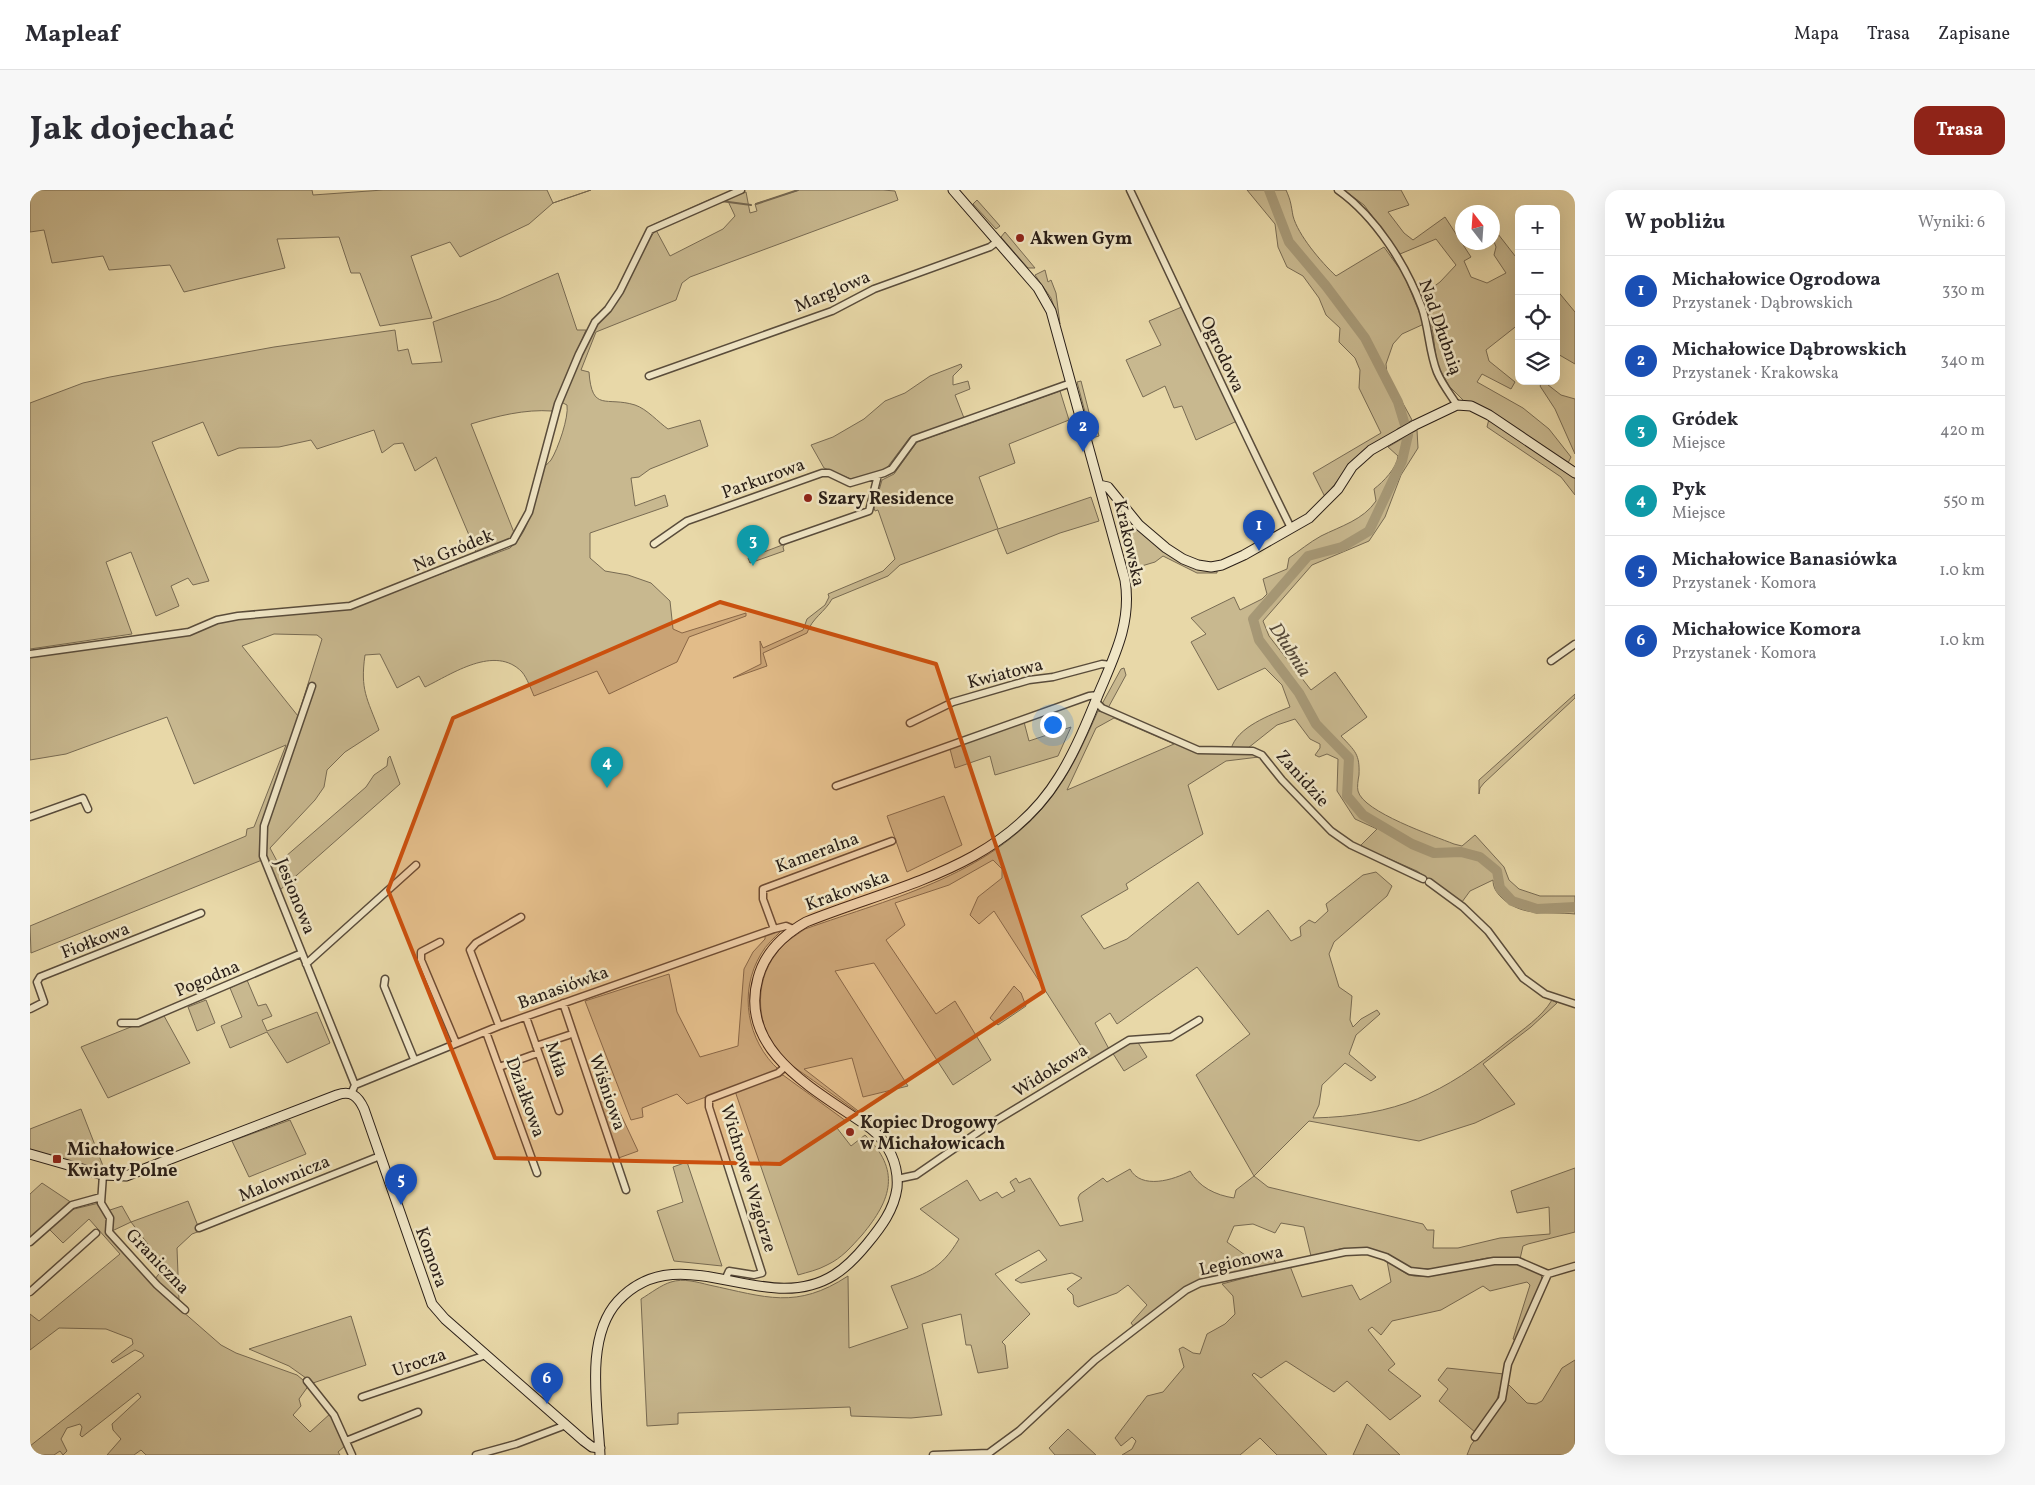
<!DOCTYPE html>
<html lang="pl">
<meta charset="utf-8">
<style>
:root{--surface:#fff;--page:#f7f7f7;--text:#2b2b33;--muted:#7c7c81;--line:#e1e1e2;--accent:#8f2418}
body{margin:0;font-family:Vollkorn,serif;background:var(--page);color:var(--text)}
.controls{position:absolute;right:15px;top:15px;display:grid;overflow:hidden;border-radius:10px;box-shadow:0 5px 20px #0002}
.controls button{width:45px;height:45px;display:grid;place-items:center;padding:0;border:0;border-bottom:1px solid var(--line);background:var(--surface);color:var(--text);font:25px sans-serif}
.compass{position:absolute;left:1425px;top:15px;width:45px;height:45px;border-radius:50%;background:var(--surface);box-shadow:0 5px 20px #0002;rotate:343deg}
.you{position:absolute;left:1022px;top:534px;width:18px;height:18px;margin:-12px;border:4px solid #fff;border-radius:50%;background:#1a73e8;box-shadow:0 0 0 8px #1a73e833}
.badge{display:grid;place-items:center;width:32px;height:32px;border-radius:50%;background:var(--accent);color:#fff;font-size:16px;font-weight:700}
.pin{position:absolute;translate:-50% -41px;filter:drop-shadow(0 1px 2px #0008)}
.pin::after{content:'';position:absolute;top:26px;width:18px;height:15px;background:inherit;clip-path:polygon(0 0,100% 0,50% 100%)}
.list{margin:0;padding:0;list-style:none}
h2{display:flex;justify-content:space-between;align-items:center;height:65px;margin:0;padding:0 20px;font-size:21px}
h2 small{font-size:16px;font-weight:400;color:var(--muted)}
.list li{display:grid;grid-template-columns:32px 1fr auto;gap:15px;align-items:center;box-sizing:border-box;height:70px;padding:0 20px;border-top:1px solid var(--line)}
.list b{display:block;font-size:19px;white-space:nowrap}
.list p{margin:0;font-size:16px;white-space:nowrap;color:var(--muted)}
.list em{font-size:16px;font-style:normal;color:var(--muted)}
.icon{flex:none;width:28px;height:28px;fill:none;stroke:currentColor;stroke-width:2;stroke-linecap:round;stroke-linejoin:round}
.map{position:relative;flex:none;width:1545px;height:1265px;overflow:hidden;border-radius:15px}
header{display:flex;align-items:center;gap:30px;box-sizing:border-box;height:70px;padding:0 25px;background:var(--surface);border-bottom:1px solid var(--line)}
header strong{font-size:24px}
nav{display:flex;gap:28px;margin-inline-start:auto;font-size:18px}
.intro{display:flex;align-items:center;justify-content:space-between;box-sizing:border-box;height:120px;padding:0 30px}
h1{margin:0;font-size:35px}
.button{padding:12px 22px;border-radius:15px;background:var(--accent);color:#fff;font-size:18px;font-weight:700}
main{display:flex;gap:30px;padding:0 30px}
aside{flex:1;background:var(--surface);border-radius:15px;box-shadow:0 5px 20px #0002}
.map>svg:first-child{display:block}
</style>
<header>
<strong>Mapleaf</strong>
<nav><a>Mapa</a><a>Trasa</a><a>Zapisane</a></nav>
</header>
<div class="intro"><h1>Jak dojechać</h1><a class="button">Trasa</a></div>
<main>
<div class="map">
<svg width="1545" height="1265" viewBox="0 0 1545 1265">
<rect width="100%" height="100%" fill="#e8d8a8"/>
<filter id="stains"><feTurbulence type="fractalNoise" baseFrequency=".004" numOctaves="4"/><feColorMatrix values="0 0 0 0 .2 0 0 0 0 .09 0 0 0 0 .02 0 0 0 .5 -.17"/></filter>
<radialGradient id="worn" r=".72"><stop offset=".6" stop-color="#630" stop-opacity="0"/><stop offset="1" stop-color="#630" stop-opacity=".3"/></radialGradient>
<path fill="#c8b88f" stroke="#786b53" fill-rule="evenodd" d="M0,0H282L283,5L353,0H517L523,13L561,0L523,13L499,34L430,67L420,52L381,66L402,128L350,136L330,83H321L309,47L247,49L255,78L154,102L140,75L79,80L73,66L22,73L14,40L0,42Z
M769,0H853L865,1L868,10L660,87L652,93L646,110L566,142L551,180L559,182C562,223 576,206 605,215C617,219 628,232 638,239L670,230L678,256L620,279L609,287L601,288L605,316L635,305L638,316L560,343V368L575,381L598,385L621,393L640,411L643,439L652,443L716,423V426L659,447L647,472L579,504L567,481L504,506C501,499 497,488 492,482C465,454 422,484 395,497L389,486L367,498L350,464L335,465C330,500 337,508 349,540L315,562L297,580L294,597L285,610L240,658L248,673L336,597L344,585L357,576L358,568L360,566L370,594L250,700L237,668L1,763L0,736L216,646L217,639L224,637L256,555L164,594L137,527L36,564L0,570V467L161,444L187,432L249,423L314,420L480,358C505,337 501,305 514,278C515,275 519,273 521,270C528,259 539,227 537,215L531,212L556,152L568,133L587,112L618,50L626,40L640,66L693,39L705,26L697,9L716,2L720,23L727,21L725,14ZM244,444L287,445L292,449L268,526L212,456Z
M1217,0H1256C1261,11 1261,15 1263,26C1268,45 1291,72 1306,86L1354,57L1374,85L1394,134L1372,144L1363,154L1356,174L1357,184L1382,230L1367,239L1366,242L1314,282L1295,307L1283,283L1351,243L1329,198L1330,180L1325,168L1309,152L1310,138L1296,125L1289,108L1273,86L1257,77L1248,57L1245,34Z
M1314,0H1371L1379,15L1358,22L1374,43L1383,50L1415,27L1441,67L1434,71L1441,87L1457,93L1476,83L1464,65L1466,57L1463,49L1468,44L1489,71V134L1456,160L1459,171L1485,192L1481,199L1452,184L1447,192L1493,218L1519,239L1541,267L1538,273L1434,211L1419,196L1407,175L1402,136L1391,106L1410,92L1426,75L1406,49L1370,64L1334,15Z
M947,10L970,36L966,39L943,14Z
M975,42L1005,78H998L971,47Z
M1015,80L1018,92L1021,90L1026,103L1030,134L1021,108L1005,85Z
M528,83L547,140H556L522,221C495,219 467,226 441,234L485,345L478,352L447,364L406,267L385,281L373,253L364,254L352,263L344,240L287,259L281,250L249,257L209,258L188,266L173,232L122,252L179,391L163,395L158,388L141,396L149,416L126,426L101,362L76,372L102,444L0,459V213L53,193L80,187L244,157L365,140L368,161L378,159L382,174L412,172L403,132L469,109Z
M1526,99L1545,122V174L1526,163Z
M1154,116L1207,231L1166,250L1152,216L1144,218L1135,196L1113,207L1096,170L1131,155L1119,131Z
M931,174L932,177L923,186V195L938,191L940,199L925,205L934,228L880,247L856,279L821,289L794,278L781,255L803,247L834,229L855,211L875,203L900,186Z
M1051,191L1061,230H1065L1069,246L1062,248L1047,192Z
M1513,191L1531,205L1545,209V264L1525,219L1510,196Z
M1030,201L1039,230L979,254L985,273L949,287L968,339L1061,307L1069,331L1030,343L977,364L967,339L870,375L858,386L802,409C795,422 782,428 777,443L733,463L737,476L703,488L731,474L730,451L733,458L773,440L777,429L795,415L799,407L798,404L853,381L865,369L848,320L845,321L844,318L852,290L864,284L887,252Z
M1459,229L1540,284L1545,289V305L1531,287L1457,237Z
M1387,240L1388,258L1371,285L1355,327L1339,351L1282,375L1233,431L1239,446L1281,500L1305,482L1337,527L1311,546C1325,561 1330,564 1329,585C1328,590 1327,597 1328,601C1333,622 1404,646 1424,654L1432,656L1445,645L1474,677L1479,690L1489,699L1510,706H1545V724C1518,721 1492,728 1471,707C1466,702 1463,697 1463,690L1440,701L1432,712L1387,681L1330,656L1347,639L1325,629L1307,601L1308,569L1297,564L1289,567L1285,565L1290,558V554L1280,549L1265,529L1247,535L1218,558L1201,559C1207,537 1240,525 1260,517L1252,495L1235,478L1188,500L1161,452L1176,444L1161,428L1204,407L1210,420L1232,409L1237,404L1233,389L1257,379L1259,368C1269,361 1280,352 1291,346C1311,336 1333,330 1346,311L1344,299C1353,292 1367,278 1368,266L1358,257Z
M1104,336C1126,356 1156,380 1187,381V383H1167L1133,366L1125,372L1105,378C1100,365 1097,348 1104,336Z
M755,354L753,357L754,361L720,373L718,368Z
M1094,478L1096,485L1078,518L1072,514L1091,479Z
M1545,504V508L1454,593L1450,598L1449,604V590Z
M1068,521L1089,526L1171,563L1222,562L1229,567L1196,571L1158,595L1173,644L1096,694L1098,699L1051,726L1074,759L1097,749L1168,692L1208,745L1238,720L1261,751L1271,746L1270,737L1279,730L1285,733L1298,721L1296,714L1333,685L1346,682L1362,696L1357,706L1304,752L1299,764L1309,797L1322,806L1320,830L1323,837L1331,829L1347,820L1350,824L1326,845L1319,864L1346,887L1341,891L1315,873L1292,895L1289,915L1283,928C1367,926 1413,904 1477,852C1492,840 1512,827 1522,810L1527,813L1501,837L1453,874L1485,914L1445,933L1389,951L1279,931L1224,986L1238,997L1393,1034L1397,1040H1404L1403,1058H1428L1470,1048L1520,1044L1519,1017L1487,1023L1481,1001L1545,978V1042L1498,1054L1493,1056L1490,1069L1457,1068L1402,1079L1381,1078L1356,1064L1333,1058L1310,1059L1281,1066L1274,1037L1251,1033L1245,1043L1223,1034L1204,1036L1197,1052L1215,1065L1232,1064L1243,1068L1247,1075L1175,1089L1105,1138L1101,1133L1117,1115L1098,1095L1087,1103L1048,1117L1044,1114L1043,1105L1037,1099L1052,1088L1042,1083L991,1093L985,1090L1017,1070L1009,1060L965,1084L1000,1124L972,1152L975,1155L978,1178L948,1183L941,1155H936L931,1124L892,1134L912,1225L881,1228L821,1226L820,1217L648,1223V1234L617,1236L611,1109C621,1103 631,1095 641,1092C653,1088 667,1092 679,1095C736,1107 766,1120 818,1086L819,1158L878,1138L861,1096C895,1084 910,1081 929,1049L890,1019L937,990L950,1011L967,1002L972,1008L985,1001L980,992L986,988L989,993L1000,988L1030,1036L1053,1031L1048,1008L1050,1004L1073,988L1077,992L1100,979C1111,1000 1144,990 1160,981C1169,997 1185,1005 1204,1008L1206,1000L1224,986L1166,885L1220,844L1167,777L1087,834L1080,823L1065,833L1079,859L1060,870L964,721L949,734L940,725L948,707L972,688V679L963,670L919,695L865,713L875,735L856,750L906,824L925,811L961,870L923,895L844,773L805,781L878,896L833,907L822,868L774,879L854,941C832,925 810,910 788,894C776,885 762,877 752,866C726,840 723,793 746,764C753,753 765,746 775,739C865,707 967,684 1026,601C1044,576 1056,548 1068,521ZM1084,528L1144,554L1037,600L1066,538Z
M994,532L999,551L1041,537L1028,566L965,585L960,566L925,578L920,559Z
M914,606L932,655L877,682L857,626Z
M750,739L751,741C744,748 736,755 731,764C708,802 717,851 749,880L657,914L647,904L612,918L613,927L601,930L555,811L639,784L647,822L670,867L708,856L714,779L723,762L735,749V746Z
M217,790L228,816L236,814L242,826L232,830L237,841L287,822L300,853L257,873L237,842L200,858L191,836L212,827L200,798Z
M984,796L991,803L996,816L968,835L960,828Z
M176,810L185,833L167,841L158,817Z
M133,824L160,873L78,908L51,857Z
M1107,851L1117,867L1094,881L1082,862L1100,852Z
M753,885L816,931L807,938L821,956L835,945C871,980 862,1009 832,1045C821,1057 812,1068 797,1075C788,1080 778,1082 768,1085L705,901Z
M584,910L608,961L583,970L564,913Z
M51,919L75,981L0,960V939Z
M260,930L276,964L219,987L202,951Z
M657,972L692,1076L644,1071L627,1021L653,1012L643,977Z
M12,993L42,1013L0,1049V1004Z
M158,1011L170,1041L162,1044L147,1058L149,1110L125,1089L131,1081L117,1053L101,1032L82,1041L77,1021L92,1016L101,1032Z
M69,1013L77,1030V1044L128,1100L191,1155L206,1163L267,1185L279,1195L269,1209L271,1216L263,1225L280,1242L301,1223L316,1255L308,1262L310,1265H116L111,1260L104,1265H77L91,1249L83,1240L82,1234L111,1207L108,1203L52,1247L50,1245L52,1237L50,1234L37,1238L31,1249L37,1261L33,1265L30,1261L24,1265H0V1256L114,1166L112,1163L105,1160L83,1173L81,1171L103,1154L102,1149L76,1139L29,1138L0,1160V1124L9,1131L90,1064L59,1029L33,1053L19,1039L40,1020Z
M1357,1071C1365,1076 1375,1085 1384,1086C1394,1087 1405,1084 1414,1082C1447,1075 1481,1065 1511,1084L1512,1089L1486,1151L1483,1149L1500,1095L1497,1092L1460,1101L1453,1096L1411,1120L1362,1131L1351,1145L1342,1137L1338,1140L1365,1174L1358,1180L1391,1206L1360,1230L1317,1191L1304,1202L1256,1171L1231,1188L1224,1183L1222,1185L1297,1265H1247L1230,1248L1210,1265H1092L1102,1259L1106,1251L1102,1247L1091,1256L1085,1248L1117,1206L1133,1202L1154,1177L1149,1159L1153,1157L1163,1163L1170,1164L1177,1144L1195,1134L1205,1124L1203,1106L1192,1094L1260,1076L1272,1107L1322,1095L1330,1110L1361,1092Z
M321,1126L336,1175L283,1193L259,1176L219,1159Z
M1545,1170V1265H1437L1441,1255L1474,1211L1476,1192L1497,1213L1506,1214L1512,1211L1532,1178Z
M1417,1178L1474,1184L1466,1213L1446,1243L1409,1211L1418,1199L1408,1190Z
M1337,1234L1370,1265H1323Z
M1038,1239L1066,1265H1025L1019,1258Z"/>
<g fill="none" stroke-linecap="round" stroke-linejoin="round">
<path stroke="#756851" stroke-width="2" d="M691,11L721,15
M726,14L768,0
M624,35L685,8"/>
<path stroke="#a79977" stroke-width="10" d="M1239,0L1259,52L1296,96L1335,148L1368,212L1378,245L1372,271L1339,341L1312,357L1278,366L1223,429L1229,450L1269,503L1286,534L1319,568L1317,606L1333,625L1382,654L1404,663L1431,662L1450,667L1467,681L1470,698L1482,711L1507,719L1545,717"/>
<defs>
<path id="street" d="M1100,0C1154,113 1206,227 1261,338
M1308,0C1346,27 1376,75 1392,118C1399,139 1399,162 1407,182C1412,194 1420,204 1427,215
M619,186L802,121L844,99L960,57L968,51
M753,351L839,321L848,285
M624,354L657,331L792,283H799L820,293L854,283L862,279L884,249L1041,193
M0,464L159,442L187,430L208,426L320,416L483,351L499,322L528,214L549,164L565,132L578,119L590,101L620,40L711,0
M1521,471L1545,454
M282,496L234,636L233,666L325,895
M1066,512L1072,518L1168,560L1223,561L1232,565L1252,590L1301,641L1321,655L1393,689
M880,533L923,512L999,490L1023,487L1072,474L1081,475
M806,596L1059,506L1068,505
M0,627L53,608L58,619
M1399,692L1433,717L1458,741L1493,788L1515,804L1545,814
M744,739L733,709V699L862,651
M410,752L391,762V770L426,853
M276,774L386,675
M355,789L354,796L384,869
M533,813L596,1000
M0,819L14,812L7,792L10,787L171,723
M496,827L529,921
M91,833H108L272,763
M469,836L440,760L446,753L491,727
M456,842L507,983
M506,856L539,845
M472,876L508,863
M321,904L325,895L469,836L744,739L756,736L763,739
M73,985L71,1013L80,1028L79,1042L127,1095L155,1120
M867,989L886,985L957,936L1099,850L1141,847L1169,830
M169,1038L350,966
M0,1052L42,1015L71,1007
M695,1090L699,1081L724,1085L732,1083L679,917V909L748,883L755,877
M0,1102L66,1043
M277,1191L304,1225L322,1265
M332,1207L456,1165
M1445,1247L1472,1209L1478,1174L1518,1084
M316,1251L388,1222
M446,1265L486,1254L536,1235
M903,1265L959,1263L989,1241L1065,1170L1156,1100L1170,1093L1315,1062L1337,1061L1356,1067L1380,1081L1398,1083L1464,1071H1488L1518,1084L1545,1076"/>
<path id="secondary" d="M1069,295L1078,297L1109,335L1136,358L1153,369L1168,375L1181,377L1192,375L1214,365L1279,328L1308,299L1322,277L1341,260L1385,235L1427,215L1441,216L1459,225L1545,283
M0,964L73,985L96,986L307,905C321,900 328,906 334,919L402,1114L415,1129L554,1251L562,1257L570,1258
M570,1265C568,1218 554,1148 588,1111C650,1044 734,1129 804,1085C817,1077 828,1065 837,1054C851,1037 864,1020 867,998C869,974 858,952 840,938C790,902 707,863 728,788C735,762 753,745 776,732C868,695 973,678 1029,587C1045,562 1057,533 1068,505C1084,467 1102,433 1095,390L1021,121L1008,98L923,0"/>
</defs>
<use href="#street" stroke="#594c3b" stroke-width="9"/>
<use href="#secondary" stroke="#291e17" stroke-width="11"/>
<use href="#street" stroke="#f0e6c6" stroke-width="6"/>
<use href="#secondary" stroke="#f0e6c6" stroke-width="9"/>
</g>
<path fill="#cb500e" fill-opacity="0.2" stroke="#cb500e" stroke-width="4" stroke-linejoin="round" d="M690,412L906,474L1014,801L750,974L465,968L358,700L423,528Z"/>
<g fill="#8f2418" stroke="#f0e6c6" stroke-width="2">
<circle cx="990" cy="48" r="5"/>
<circle cx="778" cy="308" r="5"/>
<circle cx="820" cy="942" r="5"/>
<rect x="22" y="964" width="10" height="10" rx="2.5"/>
</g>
<g text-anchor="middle" stroke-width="5" stroke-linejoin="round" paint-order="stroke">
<g font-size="18" font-weight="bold" fill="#291e17" stroke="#f0e6c6" text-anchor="start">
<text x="1000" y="54">Akwen Gym</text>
<text x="788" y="314">Szary Residence</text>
<text x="830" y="938">Kopiec Drogowy<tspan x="830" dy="21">w Michałowicach</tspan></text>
<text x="37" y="965">Michałowice<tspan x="37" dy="21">Kwiaty Polne</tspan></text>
</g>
<g font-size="18" fill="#291e17" stroke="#f0e6c6">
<text transform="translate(802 101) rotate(-23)" y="6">Marglowa</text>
<text transform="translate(1411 137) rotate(71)" y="6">Nad Dłubnią</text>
<text transform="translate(1193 164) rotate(65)" y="6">Ogrodowa</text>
<text transform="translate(733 288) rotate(-20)" y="6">Parkurowa</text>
<text transform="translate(1100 353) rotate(77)" y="6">Krakowska</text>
<text transform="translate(423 360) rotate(-22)" y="6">Na Gródek</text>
<text transform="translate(975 483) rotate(-14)" y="6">Kwiatowa</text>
<text transform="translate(1273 588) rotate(48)" y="6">Zanidzie</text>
<text transform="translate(787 662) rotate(-20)" y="6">Kameralna</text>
<text transform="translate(817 700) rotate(-20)" y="6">Krakowska</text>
<text transform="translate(266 706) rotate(68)" y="6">Jesionowa</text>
<text transform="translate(65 750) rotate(-21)" y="6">Fiołkowa</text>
<text transform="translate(177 788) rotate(-23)" y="6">Pogodna</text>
<text transform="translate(533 797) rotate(-20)" y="6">Banasiówka</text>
<text transform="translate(527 869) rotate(71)" y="6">Miła</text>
<text transform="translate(1020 880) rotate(-32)" y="6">Widokowa</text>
<text transform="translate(578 902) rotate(71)" y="6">Wiśniowa</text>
<text transform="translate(496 907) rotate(70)" y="6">Działkowa</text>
<text transform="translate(254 988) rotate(-22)" y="6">Malownicza</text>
<text transform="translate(719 988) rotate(73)" y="6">Wichrowe Wzgórze</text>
<text transform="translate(402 1067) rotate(70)" y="6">Komora</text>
<text transform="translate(1211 1070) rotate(-13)" y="6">Legionowa</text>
<text transform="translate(128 1071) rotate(46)" y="6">Graniczna</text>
<text transform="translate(389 1172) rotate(-19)" y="6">Urocza</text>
</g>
<g font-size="19" font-style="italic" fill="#554939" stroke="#f0e6c6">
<text transform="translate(1261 459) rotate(57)" y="7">Dłubnia</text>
</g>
</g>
<rect width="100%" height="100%" filter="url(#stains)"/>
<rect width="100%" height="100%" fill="url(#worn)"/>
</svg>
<div class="controls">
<button>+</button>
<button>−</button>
<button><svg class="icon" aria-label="locate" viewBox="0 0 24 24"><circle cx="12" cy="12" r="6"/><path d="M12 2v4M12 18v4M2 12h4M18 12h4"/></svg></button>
<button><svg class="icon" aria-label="layers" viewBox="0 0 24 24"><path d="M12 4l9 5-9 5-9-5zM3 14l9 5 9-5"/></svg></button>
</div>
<svg class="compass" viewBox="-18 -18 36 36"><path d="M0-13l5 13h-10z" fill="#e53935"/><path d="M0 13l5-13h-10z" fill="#7c7c81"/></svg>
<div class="you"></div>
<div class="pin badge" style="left:1229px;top:361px;background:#1a4fb4">1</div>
<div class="pin badge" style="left:1053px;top:262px;background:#1a4fb4">2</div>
<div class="pin badge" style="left:723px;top:376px;background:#0f9aa8">3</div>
<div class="pin badge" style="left:577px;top:598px;background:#0f9aa8">4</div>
<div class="pin badge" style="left:371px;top:1015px;background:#1a4fb4">5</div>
<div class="pin badge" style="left:517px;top:1214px;background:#1a4fb4">6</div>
</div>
<aside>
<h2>W pobliżu<small>Wyniki: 6</small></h2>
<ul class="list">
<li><span class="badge" style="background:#1a4fb4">1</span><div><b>Michałowice Ogrodowa</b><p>Przystanek · Dąbrowskich</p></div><em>330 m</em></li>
<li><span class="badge" style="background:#1a4fb4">2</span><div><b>Michałowice Dąbrowskich</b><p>Przystanek · Krakowska</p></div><em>340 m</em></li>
<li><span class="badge" style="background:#0f9aa8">3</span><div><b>Gródek</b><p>Miejsce</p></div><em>420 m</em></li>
<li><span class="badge" style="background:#0f9aa8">4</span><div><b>Pyk</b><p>Miejsce</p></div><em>550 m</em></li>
<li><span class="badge" style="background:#1a4fb4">5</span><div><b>Michałowice Banasiówka</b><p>Przystanek · Komora</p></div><em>1.0 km</em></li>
<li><span class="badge" style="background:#1a4fb4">6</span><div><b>Michałowice Komora</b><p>Przystanek · Komora</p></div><em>1.0 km</em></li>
</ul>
</aside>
</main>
